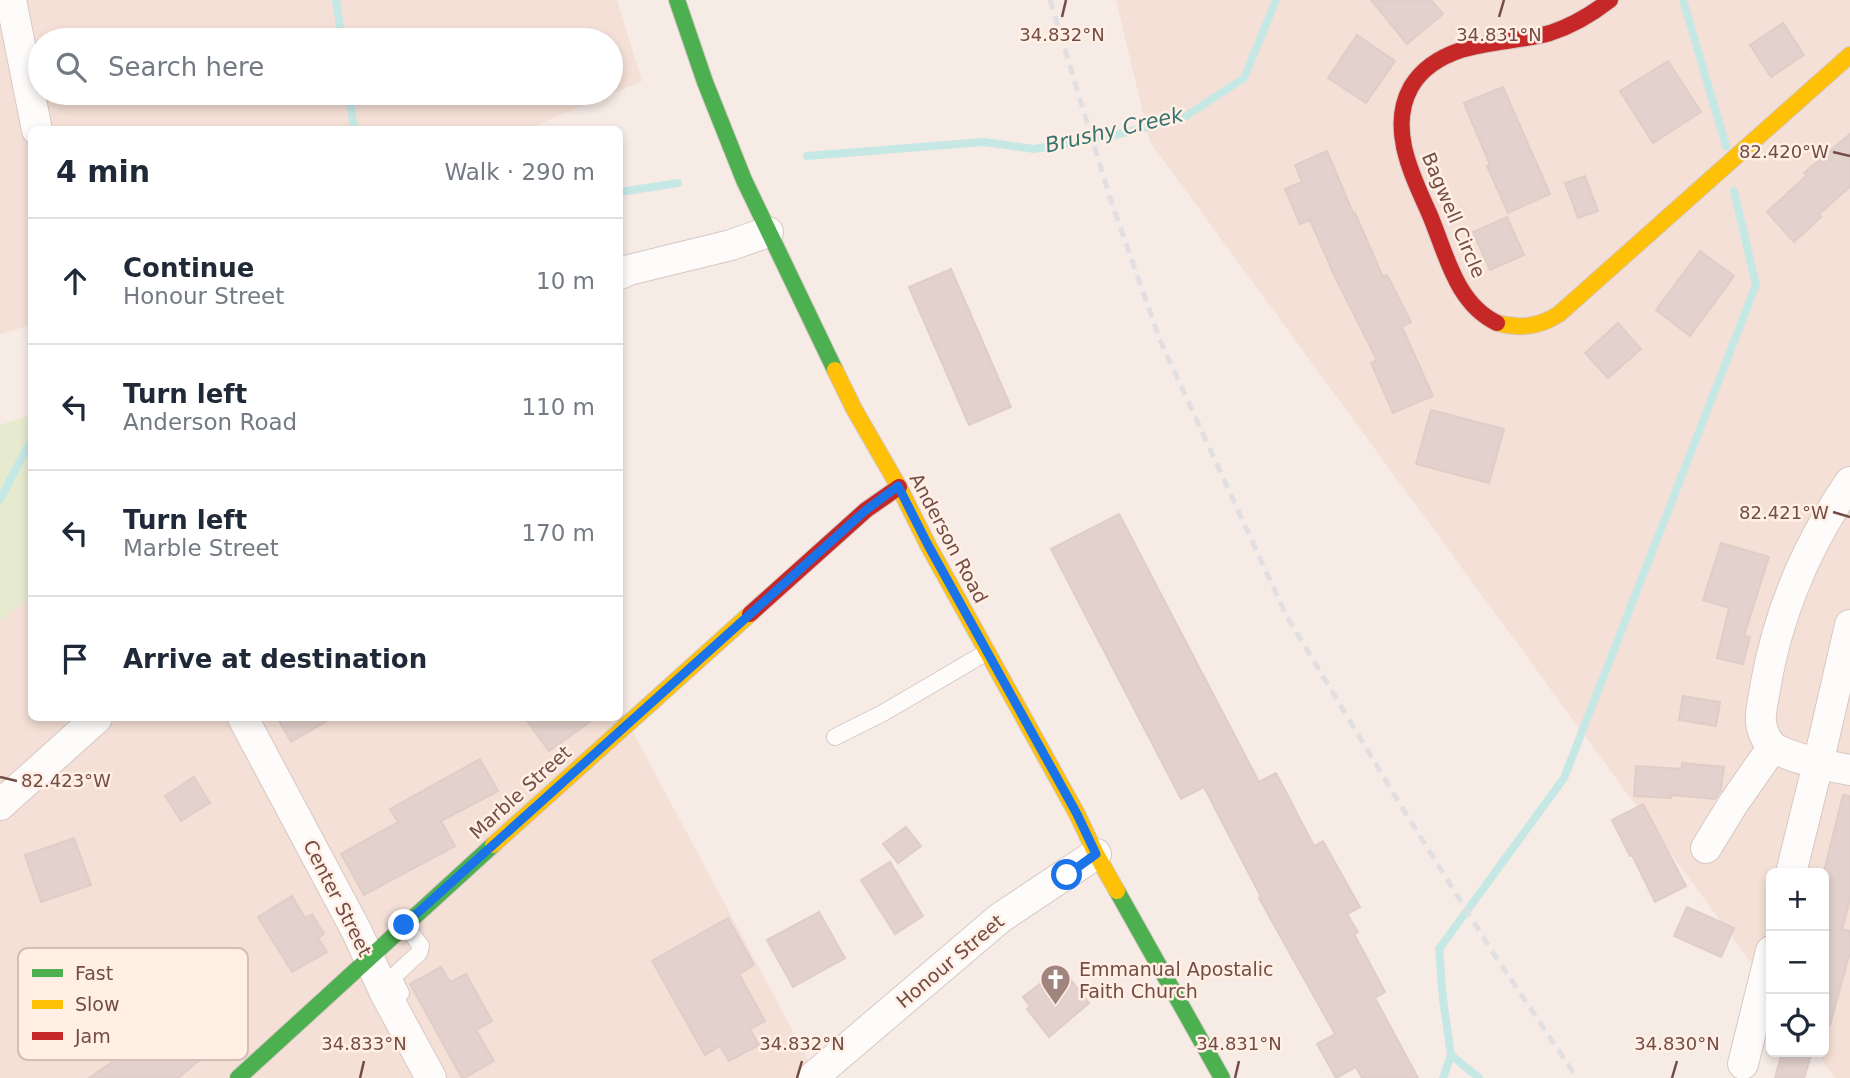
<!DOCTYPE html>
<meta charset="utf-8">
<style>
:root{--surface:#fff;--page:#f2f2f3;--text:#1f2937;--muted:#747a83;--line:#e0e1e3}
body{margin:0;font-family:"DejaVu Sans",sans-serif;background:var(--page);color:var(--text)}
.controls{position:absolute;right:21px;bottom:21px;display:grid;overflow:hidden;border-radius:10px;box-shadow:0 4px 10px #0003}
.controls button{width:63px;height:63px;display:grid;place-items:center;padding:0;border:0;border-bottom:2px solid var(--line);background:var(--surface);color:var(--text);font:35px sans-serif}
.stop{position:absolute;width:21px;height:21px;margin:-16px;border:5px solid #1a73e8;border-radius:50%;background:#fff}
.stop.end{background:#1a73e8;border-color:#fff;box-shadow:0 2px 7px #0008}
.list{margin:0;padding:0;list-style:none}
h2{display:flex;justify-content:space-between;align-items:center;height:91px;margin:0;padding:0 28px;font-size:30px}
h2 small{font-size:23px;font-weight:400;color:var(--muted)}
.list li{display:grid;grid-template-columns:46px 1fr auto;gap:21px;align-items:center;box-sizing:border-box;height:126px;padding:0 28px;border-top:2px solid var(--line)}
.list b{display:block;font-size:26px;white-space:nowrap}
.list p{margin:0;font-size:23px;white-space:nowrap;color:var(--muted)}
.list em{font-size:23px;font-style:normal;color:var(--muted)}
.icon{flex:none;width:38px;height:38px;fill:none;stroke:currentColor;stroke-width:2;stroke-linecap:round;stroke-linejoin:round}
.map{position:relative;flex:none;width:1850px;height:1078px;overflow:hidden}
.search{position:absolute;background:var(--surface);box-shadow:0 4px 10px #0003;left:28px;top:28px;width:595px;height:77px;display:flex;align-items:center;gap:18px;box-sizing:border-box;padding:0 24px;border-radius:38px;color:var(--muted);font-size:26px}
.panel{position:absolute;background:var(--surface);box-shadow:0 4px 10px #0003;left:28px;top:126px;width:595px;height:595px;border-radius:10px}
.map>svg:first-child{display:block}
</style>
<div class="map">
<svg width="1850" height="1078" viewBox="0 0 1850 1078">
<rect width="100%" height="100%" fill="#f6ebe5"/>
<path fill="#f4e0d6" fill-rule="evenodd" d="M0,0H617L642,81L527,129L32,130L31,325L0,334ZM40,40H611V93H40Z
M1116,0H1850V1078H1835L1816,1052H1824V873H1771V990L1150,142Z
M31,596L32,718H620V708L818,1078H0V621Z"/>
<path fill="#e6eace" d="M31,415V596L0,621V425Z"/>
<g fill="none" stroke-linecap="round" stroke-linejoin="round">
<path stroke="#c6e8e4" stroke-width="8" d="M336,0L342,40
M1683,0L1726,146
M349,93L354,130
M807,156L984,142L1034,149L1111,136L1183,118L1244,78L1276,0
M620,192L678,183
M0,499L32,439
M1451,1055L1479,1078
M1443,1078L1451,1055L1443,999L1439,949L1564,778L1756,285L1734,191"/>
</g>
<path fill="#e2d1cc" stroke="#dfcdc7" stroke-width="2" d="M1371,0H1431L1443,14L1407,44Z
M1783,23L1804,55L1771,77L1750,45Z
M1357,35L1395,61L1366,103L1328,78Z
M1668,61L1701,112L1653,143L1620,91Z
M1503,87L1550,194L1508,213L1487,166L1490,165L1464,103Z
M1850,134V187L1819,214L1821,217L1794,242L1767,212L1807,175L1804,173Z
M1327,151L1353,213H1355L1383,277L1387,275L1411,322L1402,327L1433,396L1393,413L1371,363L1377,360L1335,277L1310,220L1300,224L1285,189L1302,182L1295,165Z
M1585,176L1598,211L1578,218L1565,183Z
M1507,217L1524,255L1490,270L1473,232Z
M1700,251L1734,276L1690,336L1656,310Z
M951,269L1011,407L969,425L909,287Z
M1618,323L1641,349L1608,378L1585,353Z
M1431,410L1504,429L1489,483L1416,464Z
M1119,514L1259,782L1276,773L1314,846L1323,841L1360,907L1347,914L1358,932L1354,934L1385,992L1375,998L1418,1078H1362L1356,1067L1336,1078L1317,1044L1335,1034L1259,898L1261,897L1204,787L1181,799L1051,549Z
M1721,543L1769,557L1744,636L1750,637L1743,664L1717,658L1729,608L1703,600Z
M1683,696L1720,702L1716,726L1679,720Z
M277,718H332L291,742Z
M525,718H595L549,751Z
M480,759L498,791L441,821L455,846L364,895L341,854L398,822L390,809Z
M1682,763L1724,767L1721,790L1715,799L1671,795V798L1634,796L1636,766L1682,769Z
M194,777L210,803L181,821L165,796Z
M1843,795L1850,796V900L1842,929L1850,931V952L1830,1025L1824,1024V871Z
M1643,804L1686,886L1655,902L1632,855L1630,856L1612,820Z
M906,827L921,846L898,863L883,844Z
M74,838L91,885L41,902L25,855Z
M890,862L923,916L895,934L861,880Z
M292,896L305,918L312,914L324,934L318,938L327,952L292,972L258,917Z
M1687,907L1734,928L1721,957L1674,936Z
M819,912L845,958L793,987L767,940Z
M728,918L754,965L739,974L765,1021L750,1029L759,1045L729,1061L720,1046L705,1055L652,961Z
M441,967L450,982L466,974L492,1021L476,1030L494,1061L464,1078H462L410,984Z
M1067,975L1089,1003L1049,1037L1027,1009L1030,1006L1023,997L1040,984L1046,992Z
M161,1016L200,1060L178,1078H89L134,1047L130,1042Z
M1782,1052H1799L1811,1055L1804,1078H1775Z"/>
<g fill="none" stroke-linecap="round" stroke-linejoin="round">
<defs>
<path id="lane" d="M835,737L883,713L987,652
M401,993L393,977L419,953L421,946L404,924"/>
<path id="street" d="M11,0L37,130
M620,274L629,270L731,245L768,232
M1850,482C1808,543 1779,610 1766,683C1763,706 1754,724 1770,744C1778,756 1834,767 1850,770
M243,718L356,930L385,993L431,1078
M0,805L97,718
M1706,848L1733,804L1772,748
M1791,873L1818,764L1850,625
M1743,1064L1771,951
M812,1078L1000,918L1096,854"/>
<path id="fast" d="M677,0L705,82L744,180L835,370
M1117,891L1222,1078
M238,1078L493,845"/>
<path id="slow" d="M1497,323C1520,329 1539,327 1559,314L1850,55
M835,370L854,409L899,487L928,545L1077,814L1096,854L1117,891
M493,845L750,614"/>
<path id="jam" d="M1497,323C1455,303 1446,252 1429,213C1412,175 1388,128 1411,87C1422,68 1440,57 1461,50C1490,41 1521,41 1550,33C1572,26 1592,14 1610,0
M750,614L866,510L899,487"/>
</defs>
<use href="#lane" stroke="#d7c8c3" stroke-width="18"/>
<use href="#street" stroke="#d7c8c3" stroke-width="32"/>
<use href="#fast" stroke="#d6c6c1" stroke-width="18"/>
<use href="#slow" stroke="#d6c6c1" stroke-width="18"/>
<use href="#jam" stroke="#d6c6c1" stroke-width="18"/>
<use href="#lane" stroke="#fefcfb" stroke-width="16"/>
<use href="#street" stroke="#fefcfb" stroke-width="30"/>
<use href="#fast" stroke="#4caf50" stroke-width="16"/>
<use href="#slow" stroke="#ffc107" stroke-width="16"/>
<use href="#jam" stroke="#c62828" stroke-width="16"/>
<path stroke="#e2dfe3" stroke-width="5" stroke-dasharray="10 7" stroke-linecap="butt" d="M1050,0L1110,198L1160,340L1286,615L1398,801L1492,951L1577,1078"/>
</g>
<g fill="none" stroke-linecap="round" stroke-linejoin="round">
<path stroke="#1a73e8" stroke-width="9" d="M404,925L866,510L898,486L928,545L1077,814L1096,854L1067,875"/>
</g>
<path fill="none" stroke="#734c45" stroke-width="2.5" d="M1062,17L1066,0M1499,17L1504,0M1833,152L1850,156M1833,512L1850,517M0,777L17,781M360,1078L364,1061M797,1078L802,1061M1235,1078L1239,1061M1672,1078L1677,1061"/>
<defs>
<symbol id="church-pin" viewBox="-11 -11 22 30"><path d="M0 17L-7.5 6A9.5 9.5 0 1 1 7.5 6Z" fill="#a1847d" stroke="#ffefe5"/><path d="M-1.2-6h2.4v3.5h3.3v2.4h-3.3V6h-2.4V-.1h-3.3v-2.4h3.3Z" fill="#fff"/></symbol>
</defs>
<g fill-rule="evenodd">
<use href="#church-pin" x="1038" y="962" width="35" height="47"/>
</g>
<g text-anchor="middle" stroke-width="5" stroke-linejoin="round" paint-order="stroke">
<g font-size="19" fill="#734c45" stroke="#ffefe5">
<text transform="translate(1454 215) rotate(67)" y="7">Bagwell Circle</text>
<text transform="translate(949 538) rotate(62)" y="7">Anderson Road</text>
<text transform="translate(520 792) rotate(-42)" y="7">Marble Street</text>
<text transform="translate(338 898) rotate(63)" y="7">Center Street</text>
<text transform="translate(950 961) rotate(-40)" y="7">Honour Street</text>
</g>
<g font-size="19" fill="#734c45" stroke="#ffefe5" text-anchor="start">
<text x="1079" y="976">Emmanual Apostalic<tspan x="1079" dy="22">Faith Church</tspan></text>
</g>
<g font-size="21" font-style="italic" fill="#367370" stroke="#ffefe5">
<text transform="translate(1114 130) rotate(-13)" y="7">Brushy Creek</text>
</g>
</g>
<rect x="18" y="948" width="230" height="112" rx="10" fill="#ffefe5" stroke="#d5beb5" stroke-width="2"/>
<rect x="32" y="969" width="31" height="8" fill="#4caf50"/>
<rect x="32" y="1000" width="31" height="9" fill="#ffc107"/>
<rect x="32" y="1032" width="31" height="8" fill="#c62828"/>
<g font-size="19" fill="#734c45">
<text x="75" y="980">Fast</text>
<text x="75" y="1011">Slow</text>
<text x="75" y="1043">Jam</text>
</g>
<g font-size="18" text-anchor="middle" fill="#734c45" stroke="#ffefe5" stroke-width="5" stroke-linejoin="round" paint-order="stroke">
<text x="1062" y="41">34.832°N</text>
<text x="1499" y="41">34.831°N</text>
<text x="1784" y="158">82.420°W</text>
<text x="1784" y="519">82.421°W</text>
<text x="66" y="787">82.423°W</text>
<text x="364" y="1050">34.833°N</text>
<text x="802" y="1050">34.832°N</text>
<text x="1239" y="1050">34.831°N</text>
<text x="1677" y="1050">34.830°N</text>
</g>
</svg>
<div class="controls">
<button>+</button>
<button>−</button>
<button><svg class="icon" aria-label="locate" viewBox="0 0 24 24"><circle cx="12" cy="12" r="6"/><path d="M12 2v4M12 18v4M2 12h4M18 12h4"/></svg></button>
</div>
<div class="stop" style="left:1067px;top:875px"></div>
<div class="stop end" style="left:404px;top:925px"></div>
<div class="search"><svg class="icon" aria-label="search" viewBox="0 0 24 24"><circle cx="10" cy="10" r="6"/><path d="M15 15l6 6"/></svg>Search here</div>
<section class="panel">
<h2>4 min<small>Walk · 290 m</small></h2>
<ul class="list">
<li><svg class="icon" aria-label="ahead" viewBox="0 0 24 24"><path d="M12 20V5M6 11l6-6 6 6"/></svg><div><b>Continue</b><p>Honour Street</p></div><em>10 m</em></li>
<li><svg class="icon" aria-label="left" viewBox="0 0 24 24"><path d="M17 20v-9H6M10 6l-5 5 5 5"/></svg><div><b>Turn left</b><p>Anderson Road</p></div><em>110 m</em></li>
<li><svg class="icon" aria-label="left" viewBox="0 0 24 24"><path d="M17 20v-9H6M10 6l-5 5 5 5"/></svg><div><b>Turn left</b><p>Marble Street</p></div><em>170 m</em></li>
<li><svg class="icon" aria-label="arrive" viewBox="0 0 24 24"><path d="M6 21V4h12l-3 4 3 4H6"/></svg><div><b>Arrive at destination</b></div></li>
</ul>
</section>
</div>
